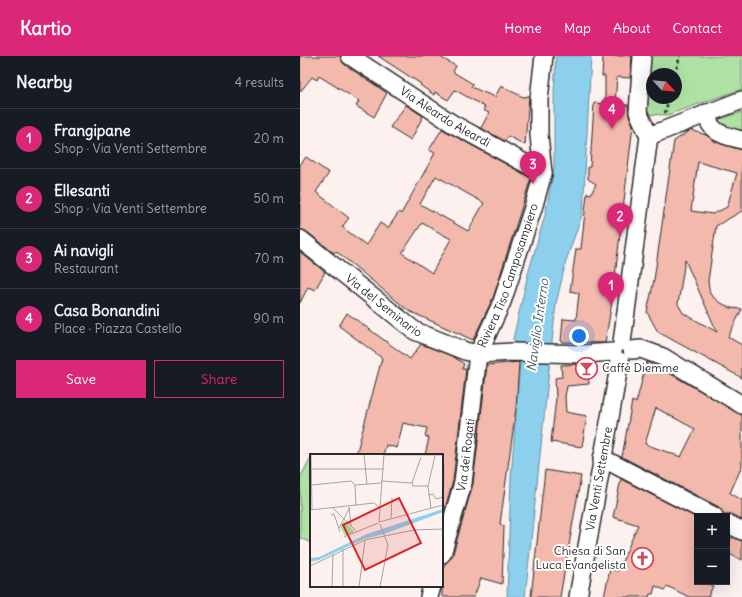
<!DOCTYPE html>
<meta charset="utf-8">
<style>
:root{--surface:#171b24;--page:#242831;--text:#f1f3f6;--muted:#9ea1a6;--line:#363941;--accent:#db2777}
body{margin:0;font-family:Delius,sans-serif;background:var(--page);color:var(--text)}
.controls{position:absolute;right:12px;bottom:12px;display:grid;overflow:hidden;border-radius:0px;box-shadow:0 4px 16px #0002}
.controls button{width:36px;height:36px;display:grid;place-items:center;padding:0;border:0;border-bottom:1px solid var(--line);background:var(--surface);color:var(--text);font:20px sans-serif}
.compass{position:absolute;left:346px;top:12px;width:36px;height:36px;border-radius:50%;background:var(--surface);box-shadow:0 4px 16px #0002;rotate:116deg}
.you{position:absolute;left:279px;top:280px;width:14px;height:14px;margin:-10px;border:3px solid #fff;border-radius:50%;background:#1a73e8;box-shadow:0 0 0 6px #1a73e833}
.badge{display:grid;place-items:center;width:26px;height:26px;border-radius:50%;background:var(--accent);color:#fff;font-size:13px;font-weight:700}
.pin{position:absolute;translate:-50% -33px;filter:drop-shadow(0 1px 2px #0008)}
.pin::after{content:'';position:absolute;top:21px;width:14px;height:12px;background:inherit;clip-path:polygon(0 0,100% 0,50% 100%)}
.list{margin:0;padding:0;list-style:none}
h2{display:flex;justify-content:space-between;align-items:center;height:52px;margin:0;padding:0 16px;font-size:17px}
h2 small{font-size:13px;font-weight:400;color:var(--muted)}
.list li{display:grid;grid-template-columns:26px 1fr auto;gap:12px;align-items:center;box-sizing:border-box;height:60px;padding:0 16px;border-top:1px solid var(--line)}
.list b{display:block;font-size:15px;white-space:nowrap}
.list p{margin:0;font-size:13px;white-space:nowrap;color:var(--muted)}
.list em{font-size:13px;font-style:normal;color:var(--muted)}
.actions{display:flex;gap:8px;padding:12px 16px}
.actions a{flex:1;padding:9px 0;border:1px solid var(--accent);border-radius:0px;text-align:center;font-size:14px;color:var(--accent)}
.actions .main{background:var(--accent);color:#fff}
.map{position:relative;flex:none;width:442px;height:541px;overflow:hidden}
header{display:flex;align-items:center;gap:24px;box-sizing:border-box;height:56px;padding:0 20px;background:var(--accent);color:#fff}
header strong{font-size:19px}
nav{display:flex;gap:22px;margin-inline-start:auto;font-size:14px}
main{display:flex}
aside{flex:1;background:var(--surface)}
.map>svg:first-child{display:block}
</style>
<header>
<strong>Kartio</strong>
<nav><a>Home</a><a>Map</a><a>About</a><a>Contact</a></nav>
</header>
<main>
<aside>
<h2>Nearby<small>4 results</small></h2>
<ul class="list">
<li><span class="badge">1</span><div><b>Frangipane</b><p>Shop · Via Venti Settembre</p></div><em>20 m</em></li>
<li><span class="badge">2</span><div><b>Ellesanti</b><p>Shop · Via Venti Settembre</p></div><em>50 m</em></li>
<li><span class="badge">3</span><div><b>Ai navigli</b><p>Restaurant</p></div><em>70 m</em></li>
<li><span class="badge">4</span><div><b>Casa Bonandini</b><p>Place · Piazza Castello</p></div><em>90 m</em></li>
</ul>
<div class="actions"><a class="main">Save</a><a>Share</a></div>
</aside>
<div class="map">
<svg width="442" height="541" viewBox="0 0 442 541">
<rect width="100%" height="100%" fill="#fdf1ef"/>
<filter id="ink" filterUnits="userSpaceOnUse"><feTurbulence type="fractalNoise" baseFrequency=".025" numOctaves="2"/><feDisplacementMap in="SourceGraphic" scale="8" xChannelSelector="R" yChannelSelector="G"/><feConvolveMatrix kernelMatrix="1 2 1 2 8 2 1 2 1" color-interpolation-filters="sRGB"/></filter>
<g filter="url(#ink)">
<path fill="#ade2a4" stroke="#6c8668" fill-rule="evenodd" d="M348,0H442V33L367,59L342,58ZM352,18H376V42H352Z
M442,56V80L420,74L417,64Z
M11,401V487L0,482V422Z"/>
<path fill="#8cd0ed" stroke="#658e9f" d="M256,0H291L283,156L266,205L256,248L225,541H207L211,421L221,292L213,283L228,218L245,159L254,112V38Z"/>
<path fill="#f3b9ad" stroke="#2b2b2b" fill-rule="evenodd" d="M0,0H40L44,8L87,37L74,61L56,50L59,45L19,20L17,24L12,21L0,36Z
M78,0H138L156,10L153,16L173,28L171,31L195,41L201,30L223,41L229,40L225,89L208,80L205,85L181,72L189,57L183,54L185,51L155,34L148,44L135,36L134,39L120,29L121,28Z
M303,0H332L330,22L317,21L315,48L328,49L329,60L333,69L312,246L305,287L261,286L263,263L276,264L279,237L270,235L276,193H281L287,137L291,138L296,128L288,123V111H290L294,47L305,48V20H302Z
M106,49L123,60L111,84L90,71Z
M142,73L231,122L193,242L173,284L109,255L36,195L34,197L6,175L0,173V109L6,101L29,117L16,136L49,162L42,171L66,189L80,167L88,172L99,156L101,158L135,97L129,94ZM136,120L184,147L168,175L120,148ZM122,167L151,183L132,217L102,197Z
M391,74L406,79L421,88L442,94V155L416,170L408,225L410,238L419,246L431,252L442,253L428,281L442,289V322L358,276L347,256L354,224L374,85ZM398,106L437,117L427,151L413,158L391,155ZM385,204L394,224L417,276L383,257L378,248Z
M0,196L25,216L15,234L8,231L0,247Z
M47,257L110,303L121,288L154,301L164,308L162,313H166L153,425L142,463V399H125L129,382L125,380L127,372L103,367L97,392L86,389L83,399H56L82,302L39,270Z
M219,306L216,353L200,468L204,470L202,528L181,522L174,541H142V516L145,508L152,501L173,428L187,309Z
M347,306L376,321L442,359V410L430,437L442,444V464L431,458H424L419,451L322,401L332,345L336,347ZM356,352L395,373L381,401L345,388Z
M288,308L289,328L267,330L265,341L266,356L287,360L282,391L251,386L256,342L255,322L262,321L261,309Z
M245,414L281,420L260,541H231Z
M321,423L397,462V526H404L413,530L408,541H389L367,530L365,534L355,530L353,538H350L349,541H304L310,513L318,515L338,469L313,461Z
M432,481L442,485V504L427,497V490Z"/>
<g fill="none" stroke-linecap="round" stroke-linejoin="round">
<defs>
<g id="minor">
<path id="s1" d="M50,0L153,68L243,117"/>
<path d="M342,0L338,56L349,80"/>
<path d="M406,57C410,78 424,79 442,84"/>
<path d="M349,80L442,44"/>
<path id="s2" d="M0,183L115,275L165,295L178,298L212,296L284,298L313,296"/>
<path d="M322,286L349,80"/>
<path d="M332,294L341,293L363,301L442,349"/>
<path d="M302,402L414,460"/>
<path d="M427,467L442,475"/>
<path id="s3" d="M142,498L163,427L178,298L202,246L234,149L243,117L239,79V43L244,0"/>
<path d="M129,541L132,530"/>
<path id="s4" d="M278,541L320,305"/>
</g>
</defs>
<use href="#minor" stroke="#2b2b2b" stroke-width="20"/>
<path stroke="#2b2b2b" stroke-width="2.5" stroke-dasharray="3 3" stroke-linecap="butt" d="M375,18L380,0
M365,57L369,42"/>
<use href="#minor" stroke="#fff" stroke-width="17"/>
</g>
</g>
<defs>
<symbol id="bar-ring" viewBox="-11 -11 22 22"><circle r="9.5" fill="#fff" stroke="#d1495b" stroke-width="1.5"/><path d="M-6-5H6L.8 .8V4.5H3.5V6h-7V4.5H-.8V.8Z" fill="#d1495b"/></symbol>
<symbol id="church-ring" viewBox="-11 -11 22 22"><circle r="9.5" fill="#fff" stroke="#d1495b" stroke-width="1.5"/><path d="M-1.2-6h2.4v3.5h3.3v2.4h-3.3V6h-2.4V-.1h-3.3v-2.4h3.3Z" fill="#d1495b"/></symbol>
</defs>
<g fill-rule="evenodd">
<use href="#bar-ring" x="274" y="300" width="25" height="25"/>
<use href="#church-ring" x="330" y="490" width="25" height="25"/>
</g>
<g text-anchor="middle" stroke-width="4" stroke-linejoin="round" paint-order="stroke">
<g font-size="12" fill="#2b2b2b" stroke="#fff">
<text dy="4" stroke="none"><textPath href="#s1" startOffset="113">Via Aleardo Aleardi</textPath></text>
<text dy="4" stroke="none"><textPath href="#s3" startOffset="288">Riviera Tiso Camposampiero</textPath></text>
<text dy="4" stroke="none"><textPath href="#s2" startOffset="107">Via del Seminario</textPath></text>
<text dy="4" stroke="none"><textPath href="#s3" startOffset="102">Via dei Rogati</textPath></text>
<text dy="4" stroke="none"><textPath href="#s4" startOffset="120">Via Venti Settembre</textPath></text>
</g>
<g font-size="12" fill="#2b2b2b" stroke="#fff" text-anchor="start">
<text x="302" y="316">Caffè Diemme</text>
<text x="326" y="499" text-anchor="end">Chiesa di San<tspan x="326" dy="14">Luca Evangelista</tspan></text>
</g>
<g font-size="13" font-style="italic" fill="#485d65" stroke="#fff">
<text transform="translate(237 269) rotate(-82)" y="5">Naviglio Interno</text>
</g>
</g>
<g transform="translate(10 398)">
<rect width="133" height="133" fill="#fdf1ef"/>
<path d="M34,67L43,76L44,79L35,82L30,73Z" fill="#ade2a4"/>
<path d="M133,55V58L74,80L54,85L9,106L0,108V104L9,103L57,80Z" fill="#8cd0ed"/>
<path fill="none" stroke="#a9a2a1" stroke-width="1" d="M1,0L2,56M54,0L57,30M74,1H133M2,15H74M71,27L102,29M102,29L111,3M102,29L103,32H118M2,31L41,27L45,31M45,31L71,29M45,31L46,52M118,41L123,40L126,45L133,43M39,53L41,72M23,54L46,77M121,54L118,32L125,2M0,56L64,49L69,53M21,61L24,60L30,78M81,65L82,44M69,68L74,0M69,68L133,51M70,70L78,91L70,133M29,74L40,53M34,83L68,69M0,112L55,86L104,76L133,75M22,133L23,100M33,133V95M49,133L55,86"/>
<path fill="#d62828" fill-opacity="0.15" stroke="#d62828" stroke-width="2" d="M89,44L111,89L55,116L33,71Z"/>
<rect width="133" height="133" fill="none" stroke="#2b2b2b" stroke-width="2"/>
</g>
</svg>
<div class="controls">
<button>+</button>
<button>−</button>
</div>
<svg class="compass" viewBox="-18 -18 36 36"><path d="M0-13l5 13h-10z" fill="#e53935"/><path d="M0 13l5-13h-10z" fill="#9ea1a6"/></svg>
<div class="you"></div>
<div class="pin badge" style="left:311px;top:249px">1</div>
<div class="pin badge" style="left:320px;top:180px">2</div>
<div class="pin badge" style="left:233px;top:128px">3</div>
<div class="pin badge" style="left:312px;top:73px">4</div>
</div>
</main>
